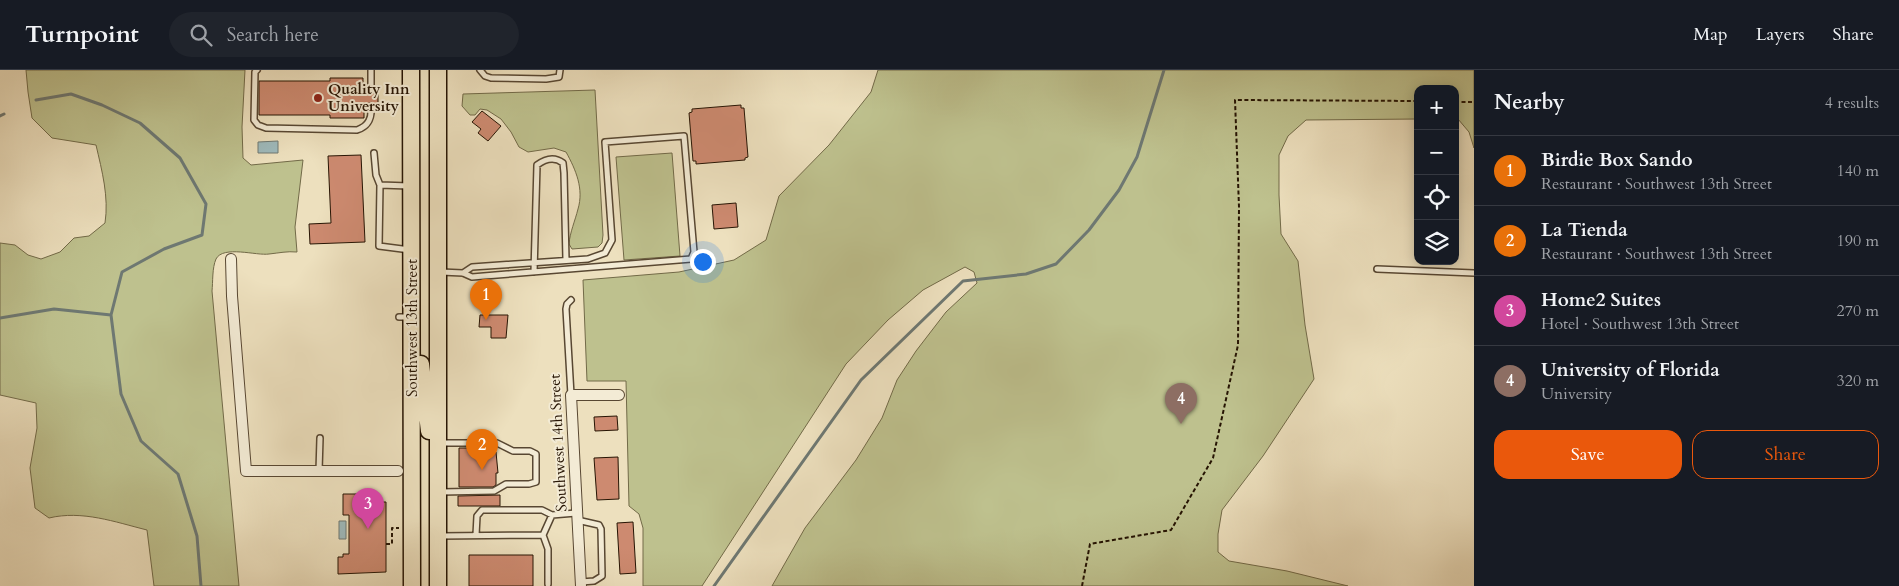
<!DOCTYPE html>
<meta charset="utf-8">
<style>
:root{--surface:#171b24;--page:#20242c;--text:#f1f3f6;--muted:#9ea1a6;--line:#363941;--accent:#ea580c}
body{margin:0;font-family:Cardo,serif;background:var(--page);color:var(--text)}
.controls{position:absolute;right:15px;top:15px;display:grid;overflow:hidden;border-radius:10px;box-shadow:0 2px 12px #0003}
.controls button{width:45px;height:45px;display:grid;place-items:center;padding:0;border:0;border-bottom:1px solid var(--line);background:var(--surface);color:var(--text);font:25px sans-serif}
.you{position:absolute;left:702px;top:191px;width:18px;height:18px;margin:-12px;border:4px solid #fff;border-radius:50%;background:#1a73e8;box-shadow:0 0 0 8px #1a73e833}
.badge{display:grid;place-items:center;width:32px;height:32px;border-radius:50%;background:var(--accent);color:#fff;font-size:16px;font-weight:700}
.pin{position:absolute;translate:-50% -41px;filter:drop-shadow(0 1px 2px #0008)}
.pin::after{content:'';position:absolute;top:26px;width:18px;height:15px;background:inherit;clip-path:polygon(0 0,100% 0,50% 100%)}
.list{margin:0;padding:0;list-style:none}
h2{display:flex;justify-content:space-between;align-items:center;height:65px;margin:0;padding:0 20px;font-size:21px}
h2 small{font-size:16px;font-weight:400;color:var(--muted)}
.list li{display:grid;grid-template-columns:32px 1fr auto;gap:15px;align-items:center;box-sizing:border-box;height:70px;padding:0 20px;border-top:1px solid var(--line)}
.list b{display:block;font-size:19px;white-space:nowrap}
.list p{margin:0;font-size:16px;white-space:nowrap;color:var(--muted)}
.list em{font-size:16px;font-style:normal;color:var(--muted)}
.actions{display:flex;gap:10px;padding:15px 20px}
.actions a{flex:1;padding:11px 0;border:1px solid var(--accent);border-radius:15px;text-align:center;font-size:18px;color:var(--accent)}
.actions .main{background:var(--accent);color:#fff}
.icon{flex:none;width:28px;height:28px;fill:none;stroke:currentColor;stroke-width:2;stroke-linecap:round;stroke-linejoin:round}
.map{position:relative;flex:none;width:1474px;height:516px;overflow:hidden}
header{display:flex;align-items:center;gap:30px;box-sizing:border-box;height:70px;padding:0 25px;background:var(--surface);border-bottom:1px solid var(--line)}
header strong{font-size:24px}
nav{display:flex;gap:28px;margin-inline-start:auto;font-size:18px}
.search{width:350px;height:45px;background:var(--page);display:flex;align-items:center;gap:12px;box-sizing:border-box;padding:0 18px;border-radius:28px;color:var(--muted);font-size:19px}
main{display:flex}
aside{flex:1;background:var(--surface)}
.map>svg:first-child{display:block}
</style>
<header>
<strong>Turnpoint</strong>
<div class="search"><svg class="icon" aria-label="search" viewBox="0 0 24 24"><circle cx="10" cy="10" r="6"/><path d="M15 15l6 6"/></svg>Search here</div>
<nav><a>Map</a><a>Layers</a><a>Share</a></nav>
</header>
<main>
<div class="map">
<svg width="1474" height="516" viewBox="0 0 1474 516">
<rect width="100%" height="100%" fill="#ede0be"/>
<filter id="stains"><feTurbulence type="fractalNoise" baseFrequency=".004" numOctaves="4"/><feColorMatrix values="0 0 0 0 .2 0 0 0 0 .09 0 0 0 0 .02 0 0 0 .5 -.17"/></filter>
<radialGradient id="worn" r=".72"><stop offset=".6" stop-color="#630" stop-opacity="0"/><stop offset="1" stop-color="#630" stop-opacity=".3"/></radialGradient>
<path fill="#bec18e" stroke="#726a48" d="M26,0H245L242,57L243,88L251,95L303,90L295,157L297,182C287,181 279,183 269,184C257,186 223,175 216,189C212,198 213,212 212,221L239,516H154L147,460C115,452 82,440 49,448L35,438L30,398L37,358L36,333L0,325V173L15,175L28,185L41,189L60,182L74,168L89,166L105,153C109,127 102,101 96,75L52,68L32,48L28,22Z
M878,0H1474V78L1469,62L1458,49H1455V19H1418V49L1306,50L1288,66L1279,85V125L1281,164L1298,191L1305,255L1314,309L1263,386L1222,440L1218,464V482L1229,491L1287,501L1348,516H772L805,458L856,390L882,348L897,310L916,281L946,242L977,213L974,202L965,197L923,220L888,250L846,294L702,516H643V458L639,444L629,436L626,311H587L583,210L679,202L734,190L766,170L779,126L829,75L871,22Z
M595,20L603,165L602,173L598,177L572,179L569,174C570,162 575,151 578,139C584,119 576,100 566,82L554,78L528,82L519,77L511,62L501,49L487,40L480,39L475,45H470L462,36L463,24Z
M672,83L680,186L624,190L616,87Z"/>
<path fill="#9ebabc" stroke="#6e7872" d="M278,71V83H258V72Z
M339,451H346V469H339Z"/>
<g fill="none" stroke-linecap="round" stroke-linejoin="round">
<path stroke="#6e7872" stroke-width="3" d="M36,30L71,24L102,35L140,53L180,88L206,134L202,165L164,179L122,202L111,245L121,324L141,371L178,404L197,466L201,516
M0,46L4,44
M0,248L54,239L111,245
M714,516L861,310L963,211L1026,204L1056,194L1089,160L1119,120L1137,87L1164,0"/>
</g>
<path fill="#cd8a70" stroke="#261403" d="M330,8H363V21H367L371,24L378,21V36L371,32L367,36H364V48H330V45H259V11H330Z
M741,35V38H744L748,87L745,88V90L696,94V91H693L689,43L692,42V39Z
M482,41L501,56L488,71L478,63L481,59L472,52Z
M361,85L365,172L310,174L309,154L331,153L328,86Z
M736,133L738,157L714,159L712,135Z
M480,245H508L506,268H491V257H479Z
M617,346L618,360L595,361L594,347Z
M459,378H476V383L496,382L498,403H496V415L493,417H459Z
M618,387L619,429L597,430L594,388Z
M343,424H365V429H377V432H386V502L338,504V487H343V484H349V445H343Z
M500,425V436H458V426Z
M633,452L636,503L620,504L617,453Z
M469,485H533V516H469Z"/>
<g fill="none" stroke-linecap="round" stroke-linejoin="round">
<defs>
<path id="lane" d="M257,0L255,2L254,50L258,55L266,58L357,60C369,56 372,48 371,36
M480,0L485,6L491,8L546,9L559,7L560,0
M371,20V0
M374,83L376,105L380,115L409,116
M380,115L379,176L410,180
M1377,199L1474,203
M441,202L463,203L472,207L691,189L694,182L684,66L605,72L612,170L605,183L588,189L472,197L463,203
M534,202L537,95C545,89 554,86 563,93L564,103L566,190
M399,247H409
M571,325L566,239L567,234L571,230
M319,401L320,368
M441,422L494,421L506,414H529L536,412V384L530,381H513L497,373H441
M577,450L599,455L601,459L602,506L594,511L581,512
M476,465L477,446L482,440H542L552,445
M543,465L548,479V514
M441,466L543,465L552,445L576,443"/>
<path id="street" d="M231,189L232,226L246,401H398
M581,516L571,325H619"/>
<path id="primary" d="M411,0L412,516
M438,0V516
M421,294L429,361"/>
</defs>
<use href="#lane" stroke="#584732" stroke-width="8"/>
<use href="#street" stroke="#584732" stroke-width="12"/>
<use href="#primary" stroke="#261403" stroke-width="19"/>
<path stroke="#261403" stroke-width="2" stroke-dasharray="4 2.5" stroke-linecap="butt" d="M1455,32H1474
M386,474H392V458H399
M1082,516L1090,474L1171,460L1213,388L1238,275L1239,137L1235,30L1418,31"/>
<use href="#lane" stroke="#f3ebd5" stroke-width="5"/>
<use href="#street" stroke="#f3ebd5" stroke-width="10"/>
<use href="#primary" stroke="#ede0be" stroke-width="16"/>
</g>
<circle fill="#8f2418" stroke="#f3ebd5" stroke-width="2" cx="318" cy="28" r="5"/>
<g text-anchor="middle" stroke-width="4" stroke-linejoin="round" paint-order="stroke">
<g font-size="15" font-weight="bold" fill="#261403" stroke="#f3ebd5" text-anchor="start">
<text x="328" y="24">Quality Inn<tspan x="328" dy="17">University</tspan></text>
</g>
<g font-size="15" fill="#261403" stroke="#f3ebd5">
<text transform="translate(412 258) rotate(-90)" y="5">Southwest 13th Street</text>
<text transform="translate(558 373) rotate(-93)" y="5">Southwest 14th Street</text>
</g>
</g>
<rect width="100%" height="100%" filter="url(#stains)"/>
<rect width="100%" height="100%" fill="url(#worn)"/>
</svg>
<div class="controls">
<button>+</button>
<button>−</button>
<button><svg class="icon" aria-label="locate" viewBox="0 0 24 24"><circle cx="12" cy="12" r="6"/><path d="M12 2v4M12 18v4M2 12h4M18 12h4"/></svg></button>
<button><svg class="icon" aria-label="layers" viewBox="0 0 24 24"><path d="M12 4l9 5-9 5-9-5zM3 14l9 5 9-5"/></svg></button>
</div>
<div class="you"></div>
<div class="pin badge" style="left:486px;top:250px;background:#e8710a">1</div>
<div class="pin badge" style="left:482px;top:400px;background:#e8710a">2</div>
<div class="pin badge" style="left:368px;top:459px;background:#d1479c">3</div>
<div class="pin badge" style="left:1181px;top:354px;background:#8d6e63">4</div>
</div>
<aside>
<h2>Nearby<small>4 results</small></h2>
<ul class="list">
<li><span class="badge" style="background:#e8710a">1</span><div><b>Birdie Box Sando</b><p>Restaurant · Southwest 13th Street</p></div><em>140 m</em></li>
<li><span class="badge" style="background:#e8710a">2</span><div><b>La Tienda</b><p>Restaurant · Southwest 13th Street</p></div><em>190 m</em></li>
<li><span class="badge" style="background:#d1479c">3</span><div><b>Home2 Suites</b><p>Hotel · Southwest 13th Street</p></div><em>270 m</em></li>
<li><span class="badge" style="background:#8d6e63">4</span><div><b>University of Florida</b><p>University</p></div><em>320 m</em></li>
</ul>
<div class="actions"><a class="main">Save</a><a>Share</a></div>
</aside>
</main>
